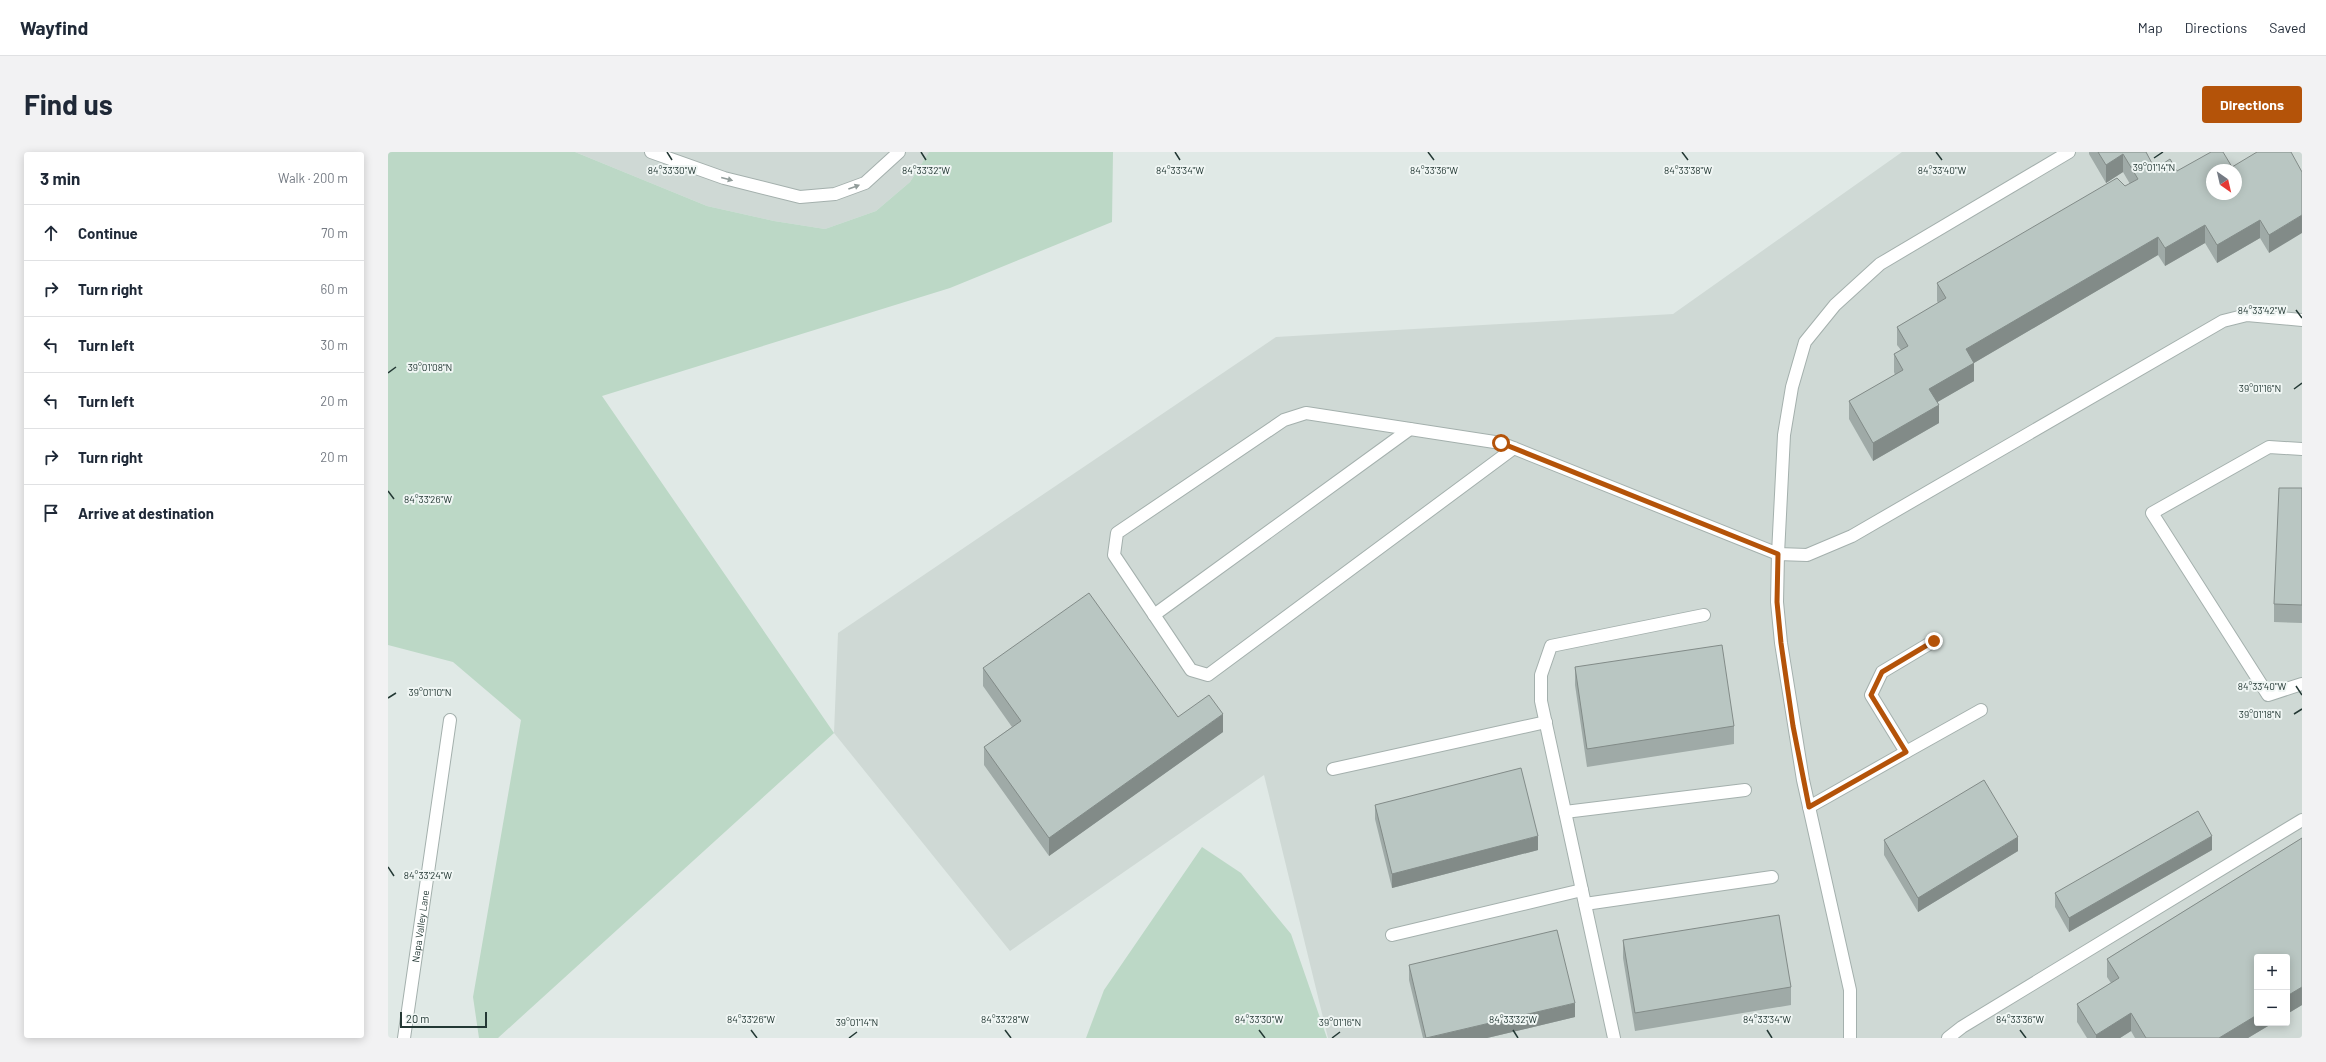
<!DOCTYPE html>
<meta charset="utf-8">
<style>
:root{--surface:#fff;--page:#f2f2f3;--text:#1f2937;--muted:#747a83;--line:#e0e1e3;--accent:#b45309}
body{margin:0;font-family:Barlow,sans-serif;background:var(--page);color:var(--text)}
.controls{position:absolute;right:12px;bottom:12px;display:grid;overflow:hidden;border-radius:4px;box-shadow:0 2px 10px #0003}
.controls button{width:36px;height:36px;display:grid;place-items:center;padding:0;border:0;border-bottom:1px solid var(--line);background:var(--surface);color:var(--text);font:20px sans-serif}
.compass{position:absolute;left:1818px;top:12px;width:36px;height:36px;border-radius:50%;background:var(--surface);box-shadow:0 2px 10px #0003;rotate:146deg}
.scale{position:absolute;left:12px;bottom:10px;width:87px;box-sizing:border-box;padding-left:4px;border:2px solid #233834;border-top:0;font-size:11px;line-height:14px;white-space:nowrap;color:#233834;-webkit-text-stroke:3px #f0f6f4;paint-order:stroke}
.stop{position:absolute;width:12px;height:12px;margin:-9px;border:3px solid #b45309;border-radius:50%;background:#fff}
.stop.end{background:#b45309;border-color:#fff;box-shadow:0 1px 4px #0008}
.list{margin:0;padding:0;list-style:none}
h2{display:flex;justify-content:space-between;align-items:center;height:52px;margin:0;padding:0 16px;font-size:17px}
h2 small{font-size:13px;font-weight:400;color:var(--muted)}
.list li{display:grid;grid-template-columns:26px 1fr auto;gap:12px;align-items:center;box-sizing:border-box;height:56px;padding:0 16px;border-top:1px solid var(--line)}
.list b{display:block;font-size:15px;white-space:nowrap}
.list em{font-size:13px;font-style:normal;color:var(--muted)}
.icon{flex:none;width:22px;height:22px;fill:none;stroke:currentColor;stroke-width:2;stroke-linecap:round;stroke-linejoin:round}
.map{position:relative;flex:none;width:1914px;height:886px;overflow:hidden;border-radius:4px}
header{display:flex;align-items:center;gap:24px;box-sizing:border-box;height:56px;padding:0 20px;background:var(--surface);border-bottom:1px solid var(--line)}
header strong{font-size:19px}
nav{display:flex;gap:22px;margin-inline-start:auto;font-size:14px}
.intro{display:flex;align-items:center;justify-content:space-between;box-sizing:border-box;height:96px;padding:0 24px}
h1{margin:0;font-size:28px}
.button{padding:10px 18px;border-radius:4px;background:var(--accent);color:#fff;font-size:14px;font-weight:700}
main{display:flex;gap:24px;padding:0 24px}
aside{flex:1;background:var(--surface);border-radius:4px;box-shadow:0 2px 10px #0003}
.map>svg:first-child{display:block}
</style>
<header>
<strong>Wayfind</strong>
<nav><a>Map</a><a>Directions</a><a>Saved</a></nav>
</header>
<div class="intro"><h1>Find us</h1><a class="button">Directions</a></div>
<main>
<aside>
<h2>3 min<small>Walk · 200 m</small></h2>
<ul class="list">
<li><svg class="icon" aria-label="ahead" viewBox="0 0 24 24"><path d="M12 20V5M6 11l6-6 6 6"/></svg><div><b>Continue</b></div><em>70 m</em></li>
<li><svg class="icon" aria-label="right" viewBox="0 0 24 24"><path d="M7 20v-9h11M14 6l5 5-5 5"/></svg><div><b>Turn right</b></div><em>60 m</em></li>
<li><svg class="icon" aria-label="left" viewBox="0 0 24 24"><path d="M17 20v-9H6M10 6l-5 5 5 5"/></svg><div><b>Turn left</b></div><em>30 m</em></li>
<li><svg class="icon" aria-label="left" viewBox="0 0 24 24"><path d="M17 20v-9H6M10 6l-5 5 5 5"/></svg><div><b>Turn left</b></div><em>20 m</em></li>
<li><svg class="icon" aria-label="right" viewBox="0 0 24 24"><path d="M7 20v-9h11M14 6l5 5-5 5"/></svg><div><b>Turn right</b></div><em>20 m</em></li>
<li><svg class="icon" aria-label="arrive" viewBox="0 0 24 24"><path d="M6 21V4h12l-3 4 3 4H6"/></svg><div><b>Arrive at destination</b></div></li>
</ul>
</aside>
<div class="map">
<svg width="1914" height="886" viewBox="0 0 1914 886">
<rect width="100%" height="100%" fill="#e0e9e6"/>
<path fill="#cfd9d5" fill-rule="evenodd" d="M187,0H541L522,30L488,59L437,77L386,69L319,54Z
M1514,0H1914V886H940L876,623L622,799L446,581L450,481L888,185L1285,162ZM1824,18H1848V42H1824ZM1869,805H1899V871H1869Z"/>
<path fill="#bcd8c6" d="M0,0H187L319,54L386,69L437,77L488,59L522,30L541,0H725L724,70L562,136L214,244L446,581L110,886H91L85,845L133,568L65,510L0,493Z
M814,695L853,721L903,782L939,886H698L716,838Z"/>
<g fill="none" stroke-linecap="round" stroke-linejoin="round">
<defs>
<g id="service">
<path d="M263,0L336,26L412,45L447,42L477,31L511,0"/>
<path d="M1126,296L820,523L803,518L726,403L729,381L896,268L918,261L1113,291L1390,402L1396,283L1404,235L1417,190L1447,153L1492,112L1681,0"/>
<path d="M1914,297L1881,295L1764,361L1880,543L1914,532"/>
<path d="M766,463L1022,277"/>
<path d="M1518,600L1593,558"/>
<path d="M945,617L1158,570"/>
<path d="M1421,655L1518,600L1483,543L1494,520L1546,489"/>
<path d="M1177,660L1357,638"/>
<path d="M1197,752L1384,725"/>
<path d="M1004,783L1194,738"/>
<path id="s1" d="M16,886L62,568"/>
<path d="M1226,886L1153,549V523L1163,494L1316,463"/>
<path d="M1462,886V838L1415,628L1393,491L1389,450L1390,402L1419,403L1464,384L1835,169L1859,163L1914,168"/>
<path d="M1560,886L1574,875L1914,668"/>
</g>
</defs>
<use href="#service" stroke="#a4b0ad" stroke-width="14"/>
<use href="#service" stroke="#fff" stroke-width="12"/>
</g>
<path fill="#9faaa7" d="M1701,0H1758L1767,17L1789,19L1844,15L1903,0L1881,101L1872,86L1829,111L1817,91L1777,114L1770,103L1586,211V229L1549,250L1551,271L1485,309L1461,267V249L1507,223L1506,220V202L1513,198L1509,193V175L1550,151L1549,149V131L1742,32L1735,20L1718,31L1701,2Z
M1914,336V471L1886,470V452Z
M1187,515L1346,574V592L1199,615L1187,533Z
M595,516L790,565L835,580L661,704L596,613V595L624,575L595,534Z
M987,653L1150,698L1004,736L987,667Z
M1914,686V853L1899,862V805H1869V871H1885L1860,886H1747L1743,879L1732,886H1699L1689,870V852L1723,831L1719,825V807Z
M1496,688L1630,699L1530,760L1496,703Z
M1824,698L1681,780L1667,755V741Z
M1235,788L1403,835V853L1247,879L1235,806Z
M1021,813L1187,865L1099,886H1035L1021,828Z"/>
<path fill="#828b88" d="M1735,2V20L1718,31V13Z
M1914,63V81L1881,101V83Z
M1872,68V86L1829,111V93Z
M1817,73V91L1777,114V96Z
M1770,85V103L1579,215L1586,211V229L1541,255V237L1578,197Z
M1551,253V271L1485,309V291Z
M835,562V580L661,704V686Z
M1150,684V698L1004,736V722Z
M1824,684V698L1681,780V766Z
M1630,685V699L1530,760V746Z
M1914,835V853L1899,862V844Z
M1187,851V865L1099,886H1039Z
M1743,861V879L1732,886H1708V883Z
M1869,863V871H1885L1860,886H1831Z"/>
<path fill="#b9c6c2" stroke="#828b88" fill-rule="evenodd" d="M1710,0H1758L1767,17L1782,7L1789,19L1823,0H1835L1844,15L1869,0H1903L1914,20V63L1881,83L1872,68L1829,93L1817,73L1777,96L1770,85L1578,197L1586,211L1541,237L1551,253L1485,291L1461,249L1515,218L1506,202L1520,194L1509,175L1558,146L1549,131L1729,26L1737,34L1750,27L1735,2L1718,13ZM1824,18H1848V42H1824Z
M1891,336H1914V453L1886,452Z
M701,441L790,565L821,543L835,562L661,686L596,595L633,569L595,516Z
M1334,493L1346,574L1199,597L1187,515Z
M1133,616L1150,684L1004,722L987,653Z
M1596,628L1630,685L1530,746L1496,688Z
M1810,659L1824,684L1681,766L1667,741Z
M1914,686V835L1899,844V805H1869V863L1831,886H1758L1743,861L1708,883L1689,852L1731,826L1719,807Z
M1391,763L1403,835L1247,861L1235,788Z
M1169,778L1187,851L1038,886L1021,813Z"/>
<defs><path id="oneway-solid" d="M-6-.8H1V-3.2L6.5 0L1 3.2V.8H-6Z"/></defs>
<g fill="#919c9a">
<use href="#oneway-solid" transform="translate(339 27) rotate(15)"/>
<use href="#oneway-solid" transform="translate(466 35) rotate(-20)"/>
</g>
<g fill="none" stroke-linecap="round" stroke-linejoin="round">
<path stroke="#b45309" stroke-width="5" d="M1113,291L1390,402L1389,450L1393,491L1405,574L1421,655L1518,600L1483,543L1494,520L1546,489"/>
</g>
<path fill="none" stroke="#233834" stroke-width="1.5" d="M279,0L284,8M533,0L538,8M787,0L792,8M1040,0L1046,8M1294,0L1300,8M1548,0L1554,8M1766,6L1775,0M1908,158L1914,166M0,221L8,215M1906,237L1914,231M0,339L6,347M1908,534L1914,543M0,546L8,541M1906,562L1914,557M0,715L6,724M363,878L369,886M617,878L623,886M871,878L877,886M1125,878L1130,886M1379,878L1384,886M1632,878L1638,886M461,886L469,880M944,886L952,880"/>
<g text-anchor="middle" stroke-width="4" stroke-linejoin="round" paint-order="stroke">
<g font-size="10" fill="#233834" stroke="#f0f6f4">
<text dy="4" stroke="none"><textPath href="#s1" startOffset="113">Napa Valley Lane</textPath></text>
</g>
</g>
<g font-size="10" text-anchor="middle" fill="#233834" stroke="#f0f6f4" stroke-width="4" stroke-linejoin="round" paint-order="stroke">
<text x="1766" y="19">39°01'14"N</text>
<text x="1554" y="22">84°33'40"W</text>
<text x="284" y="22">84°33'30"W</text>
<text x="538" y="22">84°33'32"W</text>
<text x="792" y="22">84°33'34"W</text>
<text x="1046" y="22">84°33'36"W</text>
<text x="1300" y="22">84°33'38"W</text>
<text x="1874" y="162">84°33'42"W</text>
<text x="42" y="219">39°01'08"N</text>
<text x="1872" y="240">39°01'16"N</text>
<text x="40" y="351">84°33'26"W</text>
<text x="1874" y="538">84°33'40"W</text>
<text x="42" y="544">39°01'10"N</text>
<text x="1872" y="566">39°01'18"N</text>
<text x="40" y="727">84°33'24"W</text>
<text x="363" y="871">84°33'26"W</text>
<text x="617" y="871">84°33'28"W</text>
<text x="871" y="871">84°33'30"W</text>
<text x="1125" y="871">84°33'32"W</text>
<text x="1379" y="871">84°33'34"W</text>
<text x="1632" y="871">84°33'36"W</text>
<text x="469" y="874">39°01'14"N</text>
<text x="952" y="874">39°01'16"N</text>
</g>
</svg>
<div class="controls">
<button>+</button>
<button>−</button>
</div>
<svg class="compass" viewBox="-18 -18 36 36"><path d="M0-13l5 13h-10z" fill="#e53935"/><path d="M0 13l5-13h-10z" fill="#747a83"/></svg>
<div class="scale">20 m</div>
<div class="stop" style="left:1113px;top:291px"></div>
<div class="stop end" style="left:1546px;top:489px"></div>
</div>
</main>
